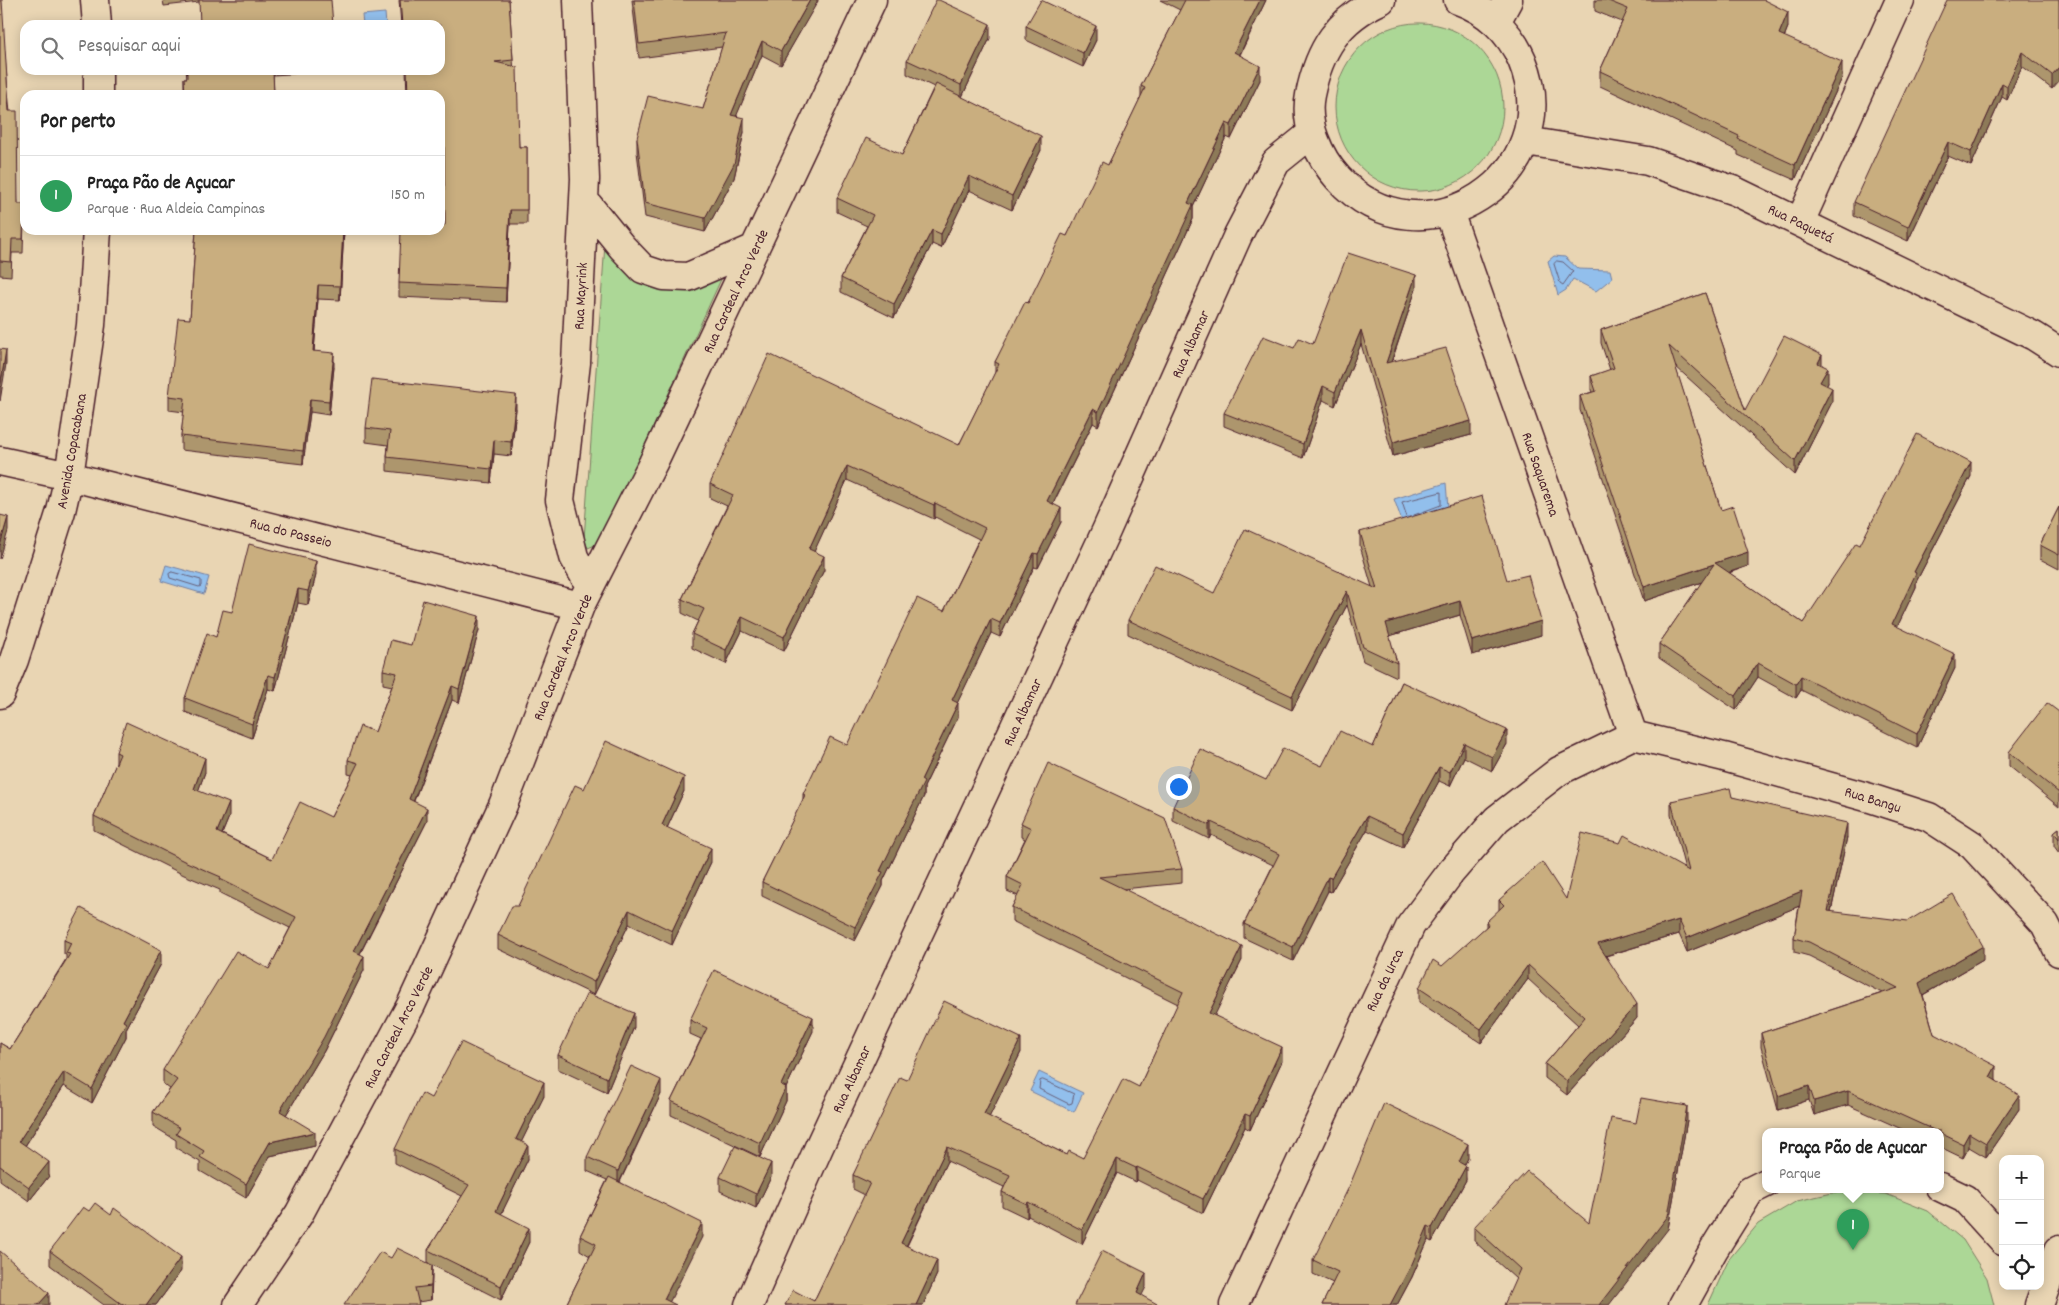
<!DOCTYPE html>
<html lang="pt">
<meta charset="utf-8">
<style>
:root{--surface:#fff;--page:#f2f2f2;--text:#222;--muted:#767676;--line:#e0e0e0;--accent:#2563eb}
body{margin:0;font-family:Dekko,sans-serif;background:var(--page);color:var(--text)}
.controls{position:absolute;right:15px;bottom:15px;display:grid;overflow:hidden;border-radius:10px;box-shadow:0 2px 12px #0003}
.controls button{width:45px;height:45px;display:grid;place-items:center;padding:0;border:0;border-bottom:1px solid var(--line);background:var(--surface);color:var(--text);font:25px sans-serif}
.you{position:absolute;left:1178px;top:786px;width:18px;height:18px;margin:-12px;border:4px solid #fff;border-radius:50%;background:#1a73e8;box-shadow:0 0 0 8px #1a73e833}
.badge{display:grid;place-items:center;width:32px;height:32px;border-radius:50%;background:var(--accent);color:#fff;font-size:16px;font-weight:700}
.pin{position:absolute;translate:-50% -41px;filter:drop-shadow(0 1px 2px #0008)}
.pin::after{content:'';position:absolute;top:26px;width:18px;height:15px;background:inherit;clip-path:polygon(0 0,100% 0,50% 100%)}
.popup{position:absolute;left:1762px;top:1128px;width:182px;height:65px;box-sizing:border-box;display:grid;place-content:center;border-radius:10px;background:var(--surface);filter:drop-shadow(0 1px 4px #0005);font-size:16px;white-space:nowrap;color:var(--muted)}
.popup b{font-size:19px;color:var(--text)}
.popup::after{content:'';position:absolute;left:50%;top:100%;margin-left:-10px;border:10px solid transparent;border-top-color:var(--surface)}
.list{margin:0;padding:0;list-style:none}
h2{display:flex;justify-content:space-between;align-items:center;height:65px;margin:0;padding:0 20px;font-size:21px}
h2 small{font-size:16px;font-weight:400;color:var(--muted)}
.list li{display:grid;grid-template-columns:32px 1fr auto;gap:15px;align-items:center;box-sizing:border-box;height:80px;padding:0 20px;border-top:1px solid var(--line)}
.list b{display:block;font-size:19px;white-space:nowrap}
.list p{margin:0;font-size:16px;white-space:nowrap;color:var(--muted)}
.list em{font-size:16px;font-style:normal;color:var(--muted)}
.icon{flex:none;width:28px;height:28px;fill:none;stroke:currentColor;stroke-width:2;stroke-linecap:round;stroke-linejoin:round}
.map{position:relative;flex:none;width:2059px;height:1305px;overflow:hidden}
.search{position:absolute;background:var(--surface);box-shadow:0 2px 12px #0003;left:20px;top:20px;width:425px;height:55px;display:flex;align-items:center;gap:12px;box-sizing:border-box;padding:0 18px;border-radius:15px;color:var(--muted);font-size:19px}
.panel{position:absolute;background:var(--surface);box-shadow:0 2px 12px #0003;left:20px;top:90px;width:425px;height:145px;border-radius:15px}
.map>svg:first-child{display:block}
</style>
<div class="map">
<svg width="2059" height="1305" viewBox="0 0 2059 1305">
<rect width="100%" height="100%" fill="#e9d5b3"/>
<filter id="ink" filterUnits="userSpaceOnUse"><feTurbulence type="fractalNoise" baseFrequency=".02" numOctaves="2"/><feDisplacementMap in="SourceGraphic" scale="10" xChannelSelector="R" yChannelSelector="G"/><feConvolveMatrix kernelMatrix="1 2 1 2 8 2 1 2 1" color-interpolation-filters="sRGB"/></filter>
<g filter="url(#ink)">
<path fill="#acd796" stroke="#7b7b60" d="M1335 107a84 84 0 1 1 168 0a84 84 0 1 1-168 0Z
M605,244L638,281L680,291L723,275L600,543L588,548L584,539Z
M1841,1191L1886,1194L1928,1211L1963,1240L1987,1278L1994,1305H1708L1729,1259L1758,1224L1797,1201Z"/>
<path fill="#92bfec" stroke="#757f9f" d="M385,13L386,25H363L362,15Z
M1554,256L1565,257L1578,269L1610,270L1612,278L1596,291L1573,279L1566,290L1558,295L1548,261Z
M1446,483L1448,508L1403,524L1394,499Z
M166,565L209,577L204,594L161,581Z
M1039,1072L1083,1093L1074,1112L1030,1091Z"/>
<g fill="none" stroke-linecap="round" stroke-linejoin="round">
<path stroke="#675f78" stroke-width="1" d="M1557,261L1563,262L1573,271L1563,285L1560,283L1554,264Z
M1407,517L1402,502L1441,492V505L1414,515
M172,572L201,580V586L199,587L170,578L169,574Z
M1043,1080L1074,1094L1072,1103L1069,1104L1039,1089L1040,1081Z"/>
<defs>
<path id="minor" d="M95,0L97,25
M578,0L585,179L576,363L560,500L574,557L590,586
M1381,0C1338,19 1319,50 1310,95C1304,124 1319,157 1338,178C1421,270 1570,176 1522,60C1510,32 1487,10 1458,0
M1496,22L1508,0
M98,70V95
M1526,141L1648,161L1735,191L2034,336L2059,352
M584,200L622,247L643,269L664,276L688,277L755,248
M1449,212L1633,735
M1800,222L1900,0
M0,461L69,476L580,606
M0,694L14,660L61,511L69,476L91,325L97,230
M1633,735L1724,757L1870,798L1929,817L1972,845L2045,924L2059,952
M1940,1187L1965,1199L2003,1241
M238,1305L299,1214L411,1005L503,805L580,606L653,463L872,0
M749,1305L819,1147L1106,531L1238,235L1276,162L1312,133
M1234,1305L1411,925L1451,872L1497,819L1559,771L1633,735
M1683,1305L1714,1249L1750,1191L1766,1183
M2039,1305L2059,1250"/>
</defs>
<use href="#minor" stroke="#4a1f2b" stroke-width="31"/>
<use href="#minor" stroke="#e9d5b3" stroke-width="28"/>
</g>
<path fill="#ad966d" stroke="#4a1f2b" d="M0,0L18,204L24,218L23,253H12L11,276L0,275Z
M163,0H331L199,2L164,6Z
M399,0H509L519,147H527V224H510L506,302L399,297V283L445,225L444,148H440V95H407L406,70H440V25H401Z
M632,0H818L781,65L762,55L736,116L744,132L734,178L705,232L645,217L637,152V138L703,109L722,47L639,58Z
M1160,0H1266L1240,55L1260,80L1231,139L1226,137L1193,207V219L1098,426L1093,423L1053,504L1061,522L1038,568L1034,567L1000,637L991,633L957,703L958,717L924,787V796L883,881V886L855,941L762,896V882L803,800V794L847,745L944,611L979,539L935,517L934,519L847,480L814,551L824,570L784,651L742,631L726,664L692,648V634L698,621L682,613V599L727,506L710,498V484L959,445L995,373V362L1028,303L1108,165L1141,97V86L1180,10Z
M1595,0H1764L1788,27L1784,37L1842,78L1795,180L1738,155V151L1600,86V71L1622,22L1595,11Z
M2059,0L2052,89L2022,66L2007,100L2002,97L1971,166L1948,156L1908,241L1854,216V202Z
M1026,26L1096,40L1083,67L1026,40Z
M990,38L962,97L1041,150L1012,210L969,190L941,248L932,244L894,318L841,292V278L867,226L837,212V198L902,155L934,87L907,74V60Z
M186,70H335V71L273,75L274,95H184V78H187Z
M196,230H344L340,300L318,299L314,351L334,367L329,415L310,412L303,464L181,450V436L184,412L169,410V396L190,319Z
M1416,289L1392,361L1471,435L1393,456L1361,344L1335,406L1323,400L1303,458L1224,426V413L1294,348L1313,344Z
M1705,293L1745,410L1822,365L1828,382L1826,385L1832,402L1795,475L1675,366L1721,510L1748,566L1729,573L1803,623L1860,545L1971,476L1916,582V587L1897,627L1955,668L1917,748L1801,690L1796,698L1758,677L1736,710L1659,658V644L1702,582L1644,601L1580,410V396L1592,392L1591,390V376L1610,370L1601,343V330Z
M516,409L511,456L494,454L491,483L387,471V457L388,445L366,442V428Z
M2059,507V569L2040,559V545Z
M1360,532L1507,580L1541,635L1472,655L1460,615L1389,636L1397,663V677L1363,661L1347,605L1292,710L1128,634V620L1214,593L1372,587L1360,546Z
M316,575L308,605L298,603L275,691L268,689L252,738L185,712V698L216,637L232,612Z
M479,630L459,703L452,700L414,801L427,821L360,954L364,970L324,1051L286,1115L315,1146L270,1156L246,1198L200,1171V1162L176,1148V1140L153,1126V1112L170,1089L163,1084V1070L269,969L290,928L220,893V890L184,875L94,830V816L116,764V752L205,772L198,791L229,817L222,834L272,859L331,817L352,775L348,774V760L375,732L392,686L383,684V670L411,645Z
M1402,682L1507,744L1492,771L1464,757L1450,786L1439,781L1403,847L1367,830L1331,892L1328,891L1293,961L1244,938V924L1273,865L1211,835L1209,839L1173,821V807L1266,780L1322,766L1373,747Z
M2059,712V807L2009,766V752Z
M584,789L684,791L667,828L711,862L672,945L629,924L594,995L498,949V935L518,906Z
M1732,797L1847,837L1831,912L1983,960L1923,995L1934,1034L1996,1080L2019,1109L1986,1157L1969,1147L1963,1158L1940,1147V1131H1906L1848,1105L1814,1115L1809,1100L1778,1110L1761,1047V1033L1882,993L1809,956L1794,952V938L1799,906L1687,952L1679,934L1606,956L1637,1018L1567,1095L1545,1078V1064L1578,1025L1528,979L1481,1043L1419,1002V988L1486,927V922L1499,911V900L1566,899L1685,869L1671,815V801Z
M1021,823L1182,869V883L1123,889L1242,960L1214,1015L1282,1061L1250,1130L1245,1127L1203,1213L1137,1180L1136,1182L1117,1173L1082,1244L1028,1216L1027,1218L1002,1206V1192L1004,1187L947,1161L907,1246L937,1274L923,1305H785L814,1301L865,1195L853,1189V1175L907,1080L1021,1052L989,1117L1067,1155L1083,1158L1139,1087L1178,1004L1012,921V907L1018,896L1007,891V877L1025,839L1021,837Z
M2059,828V853L2054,846V832Z
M64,940L161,964L126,1029V1037L92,1103L64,1086L25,1146L49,1176L29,1201L0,1180V1043L10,1049L66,959V955L64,954Z
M690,1020L813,1031L786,1088V1101L760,1157L671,1115V1101L701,1039L690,1034Z
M634,1027L607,1092L558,1069V1055Z
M661,1094L620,1182L702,1237L566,1305L590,1256L580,1250V1236L607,1180L587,1171V1157Z
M544,1096L521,1142L528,1159L501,1214L529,1242L501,1300L432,1265L431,1300L418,1302L391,1258L428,1263V1250L462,1196L395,1163V1149L431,1098Z
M1687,1120L1668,1229L1516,1279L1474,1241V1227L1589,1223L1636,1123Z
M1468,1158L1464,1165L1466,1180L1432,1242L1428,1240L1412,1277L1397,1305H1322L1333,1283L1313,1274V1260Z
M720,1177H771L756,1208L720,1191Z
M89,1211L181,1271L156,1305H104L50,1265V1251Z"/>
<path fill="#8d7a59" stroke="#4a1f2b" d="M810,0H818V1L781,65V51Z
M1260,0H1266L1234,66V52Z
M1788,12V27L1779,50V34Z
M990,24V38L961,99V85Z
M1096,26V40L1083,67V53Z
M762,41V55L731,129V115Z
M2022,52V66L2007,100V86Z
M1842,62V78L1795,180V165Z
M1260,66V80L1231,139V125Z
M2059,67V81L2052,89V75Z
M2002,83V97L1971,166V152Z
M744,118V132L734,178L705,232V218Z
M1226,123V137L1193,207V219L1098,426V412L1188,203Z
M1041,136V150L1012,210V196Z
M1948,142V156L1908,241V227Z
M969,176V190L941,248V234Z
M510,210V224L506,302V288Z
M343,230H344L340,300V286Z
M932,230V244L894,318V304Z
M1416,275V289L1386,377V363Z
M318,285V299L313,365V351Z
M1361,330V344L1335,406V392Z
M6,350V364L0,401V387Z
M334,353V367L329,415V401Z
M1822,355V369L1818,363Z
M1828,368V382L1820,396V382Z
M1323,386V400L1303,458V444Z
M1832,388V402L1795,475V461Z
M516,395V409L511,456V442Z
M310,399V412L303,464V451Z
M1093,409V423L1047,515V501Z
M1471,421V435L1393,456V442Z
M494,440V454L491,483V469Z
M1971,462V476L1916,582V587L1892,638V624L1914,572Z
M847,466V480L809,563V549Z
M935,503V517L934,519V505Z
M1061,508V522L1038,568V554Z
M8,517V531L0,559V545Z
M1748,552V566L1715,577V563Z
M1034,553V567L1000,637V623Z
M824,556V570L784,651V637Z
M316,561V575L308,605V591Z
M1714,564V578L1644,601V587Z
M298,589V603L275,691V677Z
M1347,591V605L1292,710V696Z
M1460,601V615L1386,637V623Z
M479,616V630L459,703V689Z
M742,617V631L726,664V650Z
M991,619V633L952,714V700Z
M1541,621V635L1472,655V641Z
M1955,654V668L1917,748V734Z
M1758,663V677L1736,710V696Z
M268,675V689L252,738V724Z
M1801,676V690L1796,698V684Z
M452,686V700L409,813V799Z
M958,703V717L924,787V796L883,881V886L855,941V927L921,780Z
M1507,730V744L1492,771V757Z
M1464,743V757L1450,786V772Z
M205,758V772L194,803V789Z
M1439,767V781L1403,847V833Z
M684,777V791L662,839V825Z
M229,803V817L217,846V832Z
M427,808V821L354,965V951Z
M1367,816V830L1331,892V878Z
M1211,822V835L1209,839V825Z
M1847,823V837L1828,925V911Z
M711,848V862L672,945V931Z
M1328,877V891L1293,961V947Z
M1802,891V905L1687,952V938Z
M629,910V924L594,995V982Z
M1679,920V934L1598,958V944Z
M1242,946V960L1209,1027V1013Z
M1983,946V960L1919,997V983Z
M161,950V964L126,1029V1037L92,1103V1089L123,1021Z
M364,956V970L324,1051L280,1125V1111Z
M1528,965V979L1481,1043V1029Z
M1637,1004V1018L1567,1095V1081Z
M634,1013V1027L607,1092V1078Z
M813,1017V1031L786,1088V1101L760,1157V1143L781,1085Z
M1021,1038V1052L984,1128V1114Z
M1282,1047V1061L1250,1130V1116Z
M1996,1066V1080L1990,1091V1077Z
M64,1072V1086L19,1155V1141Z
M661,1080V1094L618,1185V1171Z
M544,1082V1096L516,1153V1139Z
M1809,1086V1100L1778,1110V1096Z
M1848,1091V1105L1814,1115V1101Z
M2019,1095V1109L1986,1157V1143Z
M1687,1106V1120L1668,1229L1609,1305H1599Z
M1245,1114V1127L1203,1213V1199Z
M315,1132V1146L270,1156L246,1198V1184L270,1142Z
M1969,1133V1147L1963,1158V1144Z
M1468,1144V1158L1459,1176V1162Z
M528,1145V1159L496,1225V1211Z
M947,1147V1161L901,1257V1243Z
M1117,1159V1173L1082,1244V1230Z
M49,1162V1176L29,1201V1187Z
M771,1163V1177L756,1208V1194Z
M1466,1166V1180L1432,1242V1228Z
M1137,1167V1180L1136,1182V1168Z
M1028,1202V1216L1027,1218V1204Z
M702,1223V1237L668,1305L664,1299Z
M1428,1226V1240L1412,1277L1397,1305H1390Z
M529,1228V1242L501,1300V1286Z
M181,1257V1271L156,1305H146Z
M937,1260V1274L923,1305H916Z
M432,1265V1279L431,1300V1286Z
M1146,1273V1287L1137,1305V1293Z
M49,1293V1305H38Z"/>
<path fill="#c9ae7f" stroke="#4a1f2b" d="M0,0H2L9,111H17L18,204H24L23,239H12L11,262L0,261Z
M199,0H331L333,25H200Z
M400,0H509L513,60L495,62L517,67L519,147H527V210H510L506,288L399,283L401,230H440V224L445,225L444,134H440V95H408L407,70H440V25H402Z
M634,0H810L781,51L762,41L731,115L744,118L734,164L705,218L645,203L637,138L648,96L703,109L726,33L639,44Z
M936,0H939L990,24L961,85L907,60Z
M1041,0L1096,26L1083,53L1026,26Z
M1185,0H1260L1234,52L1260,66L1231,125L1226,123L1188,203L1193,205L1098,412L1093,409L1047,501L1061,508L1038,554L1034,553L1000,623L991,619L952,700L958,703L921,780L924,782L880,871L883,872L855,927L762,882L805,795L803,794L830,737L847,745L917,598L944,611L985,528L935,503L934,505L847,466L809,549L824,556L784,637L742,617L726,650L692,634L704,609L682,599L733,495L710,484L769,354L959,445L999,364L995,362L1025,302L1028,303L1062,234L1067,236L1102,162L1108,165L1145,88L1141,86Z
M1606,0H1764L1788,12L1779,34L1842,62L1795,165L1738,139L1739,136L1600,71L1628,9Z
M1947,0H2059V67L2052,75L2022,52L2007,86L2002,83L1971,152L1948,142L1908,227L1854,202Z
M187,70H273L274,95H185L184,78H187Z
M936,84L1041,136L1012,196L969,176L941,234L932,230L894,304L841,278L873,215L837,198L866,138L902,155Z
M196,230H343L340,286L318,285L313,351L334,353L329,401L310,399L303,451L181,436L185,398L169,396L178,318L190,319Z
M1348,253L1416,275L1386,363L1446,348L1471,421L1393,442L1361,330L1335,392L1323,386L1303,444L1224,413L1263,336L1294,348L1299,338L1313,344Z
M1705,293L1745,410L1784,336L1822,355L1818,363L1828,368L1820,382L1832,388L1795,461L1669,346L1721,510L1733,506L1748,552L1715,563L1803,623L1856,543L1860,545L1917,434L1971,462L1914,572L1916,573L1892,624L1955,654L1917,734L1801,676L1796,684L1758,663L1736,696L1659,644L1714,564L1644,587L1580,396L1596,391L1591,376L1614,368L1601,330Z
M0,349L6,350L0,387Z
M372,379L516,395L511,442L494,440L491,469L387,457L390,431L366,428Z
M1482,496L1507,580L1528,575L1541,621L1472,641L1460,601L1386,623L1397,663L1363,647L1347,591L1292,696L1128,620L1155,565L1214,593L1245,529L1377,589L1360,532Z
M2059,507V555L2040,545Z
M0,515L8,517L0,545Z
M249,544L316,561L308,591L298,589L275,677L268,675L252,724L185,698L207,633L216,637L223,610L232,612Z
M423,600L479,616L459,689L452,686L409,799L427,808L354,951L364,956L324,1037L280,1111L315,1132L270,1142L246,1184L200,1157L204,1151L176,1134L180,1128L153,1112L177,1080L163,1070L236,951L269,969L296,917L220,879L221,877L184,861L94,816L120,754L116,752L126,722L205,758L194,789L229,803L217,832L272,859L300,802L331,817L358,763L348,760L360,726L375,732L397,673L383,670L391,640L411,645Z
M1402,682L1507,730L1492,757L1464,743L1450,772L1439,767L1403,833L1367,816L1331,878L1328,877L1293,947L1244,924L1279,854L1211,822L1209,825L1173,807L1200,749L1266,780L1283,748L1322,766L1340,731L1373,747Z
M2047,703L2059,712V793L2009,752Z
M606,741L684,777L662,825L711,848L672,931L629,910L594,982L498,935L512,906H518L575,785L584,789Z
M1048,763L1165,818L1182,869L1099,877L1242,946L1209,1013L1282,1047L1250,1116L1245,1114L1203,1199L1137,1167L1136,1168L1117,1159L1082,1230L1028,1202L1027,1204L1002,1192L1010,1175L947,1147L901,1243L937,1260L916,1305H785L793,1290L814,1301L870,1183L853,1175L900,1077L907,1080L944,1001L1021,1038L984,1114L1067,1155L1069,1151L1083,1158L1123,1079L1139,1087L1183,992L1012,907L1023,885L1007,877L1031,828L1021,823Z
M1730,788L1732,797L1847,823L1828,911L1908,921L1953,894L1983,946L1919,983L1934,1034L1996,1066L1990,1077L2019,1095L1986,1143L1969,1133L1963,1144L1940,1133V1131H1936L1848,1091L1814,1101L1809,1086L1778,1096L1761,1033L1898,988L1809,942L1794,938L1802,891L1687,938L1679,920L1598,944L1637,1004L1567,1081L1545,1064L1585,1017L1528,965L1481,1029L1419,988L1433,960L1442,966L1488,925L1486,922L1504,905L1499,900L1542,862L1566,899L1582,833L1620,843L1624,835L1689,871L1671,801Z
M2059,828V839L2054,832Z
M81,908L161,950L123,1021L126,1023L92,1089L64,1072L19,1141L49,1162L29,1187L0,1166V1043L10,1049L70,954L66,953L71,943L64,940Z
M714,970L813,1017L781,1085L786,1087L760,1143L671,1101L707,1028L690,1020Z
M587,993L634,1013L607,1078L558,1055Z
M461,1042L544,1082L516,1139L528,1145L496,1211L529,1228L501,1286L428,1250L469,1185L395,1149L422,1093L431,1098Z
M631,1066L661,1080L618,1171L587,1157Z
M1641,1098L1687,1106L1668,1216L1599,1305H1504L1520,1269L1474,1227L1527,1171L1589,1223L1611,1118L1636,1123Z
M1384,1103L1468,1144L1459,1162L1466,1166L1432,1228L1428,1226L1412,1264L1390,1305H1322L1338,1272L1313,1260L1349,1187Z
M735,1146L771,1163L756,1194L720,1177Z
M609,1177L702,1223L664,1299L676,1305H566L596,1244L580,1236Z
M95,1203L111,1215L114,1208L181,1257L146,1305H123L50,1251L83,1207L89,1211Z
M397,1248L432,1265L431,1286L415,1288L419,1305H344L380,1252L391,1258Z
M0,1251L49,1293L38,1305H0Z
M1102,1251L1146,1273L1137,1293L1159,1305H1075Z"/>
</g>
<g text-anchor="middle" stroke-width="5" stroke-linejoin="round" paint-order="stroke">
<g font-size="15" fill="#4a1f2b" stroke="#e9d5b3">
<text transform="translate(1801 223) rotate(26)" y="5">Rua Paquetá</text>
<text transform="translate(735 291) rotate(-65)" y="5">Rua Cardeal Arco Verde</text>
<text transform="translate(580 296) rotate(-87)" y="5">Rua Mayrink</text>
<text transform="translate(1190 344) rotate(-66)" y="5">Rua Albamar</text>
<text transform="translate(71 451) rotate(-80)" y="5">Avenida Copacabana</text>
<text transform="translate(1541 474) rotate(71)" y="5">Rua Saquarema</text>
<text transform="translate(291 532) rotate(14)" y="5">Rua do Passeio</text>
<text transform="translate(562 657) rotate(-68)" y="5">Rua Cardeal Arco Verde</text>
<text transform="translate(1022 712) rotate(-65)" y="5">Rua Albamar</text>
<text transform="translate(1873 799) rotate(17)" y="5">Rua Bangu</text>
<text transform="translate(1384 980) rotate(-64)" y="5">Rua da Urca</text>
<text transform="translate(398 1027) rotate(-63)" y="5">Rua Cardeal Arco Verde</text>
<text transform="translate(851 1079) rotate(-65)" y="5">Rua Albamar</text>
</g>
</g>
</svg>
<div class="controls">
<button>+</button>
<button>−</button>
<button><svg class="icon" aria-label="locate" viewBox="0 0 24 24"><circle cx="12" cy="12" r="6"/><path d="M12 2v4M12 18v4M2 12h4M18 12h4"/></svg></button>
</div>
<div class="you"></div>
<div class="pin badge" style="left:1853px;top:1250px;background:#2e9e5b">1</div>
<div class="popup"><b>Praça Pão de Açucar</b>Parque</div>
<div class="search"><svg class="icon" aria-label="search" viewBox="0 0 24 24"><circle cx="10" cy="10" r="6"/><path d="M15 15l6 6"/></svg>Pesquisar aqui</div>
<section class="panel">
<h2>Por perto<small></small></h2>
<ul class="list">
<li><span class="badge" style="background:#2e9e5b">1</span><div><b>Praça Pão de Açucar</b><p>Parque · Rua Aldeia Campinas</p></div><em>150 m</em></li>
</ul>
</section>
</div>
